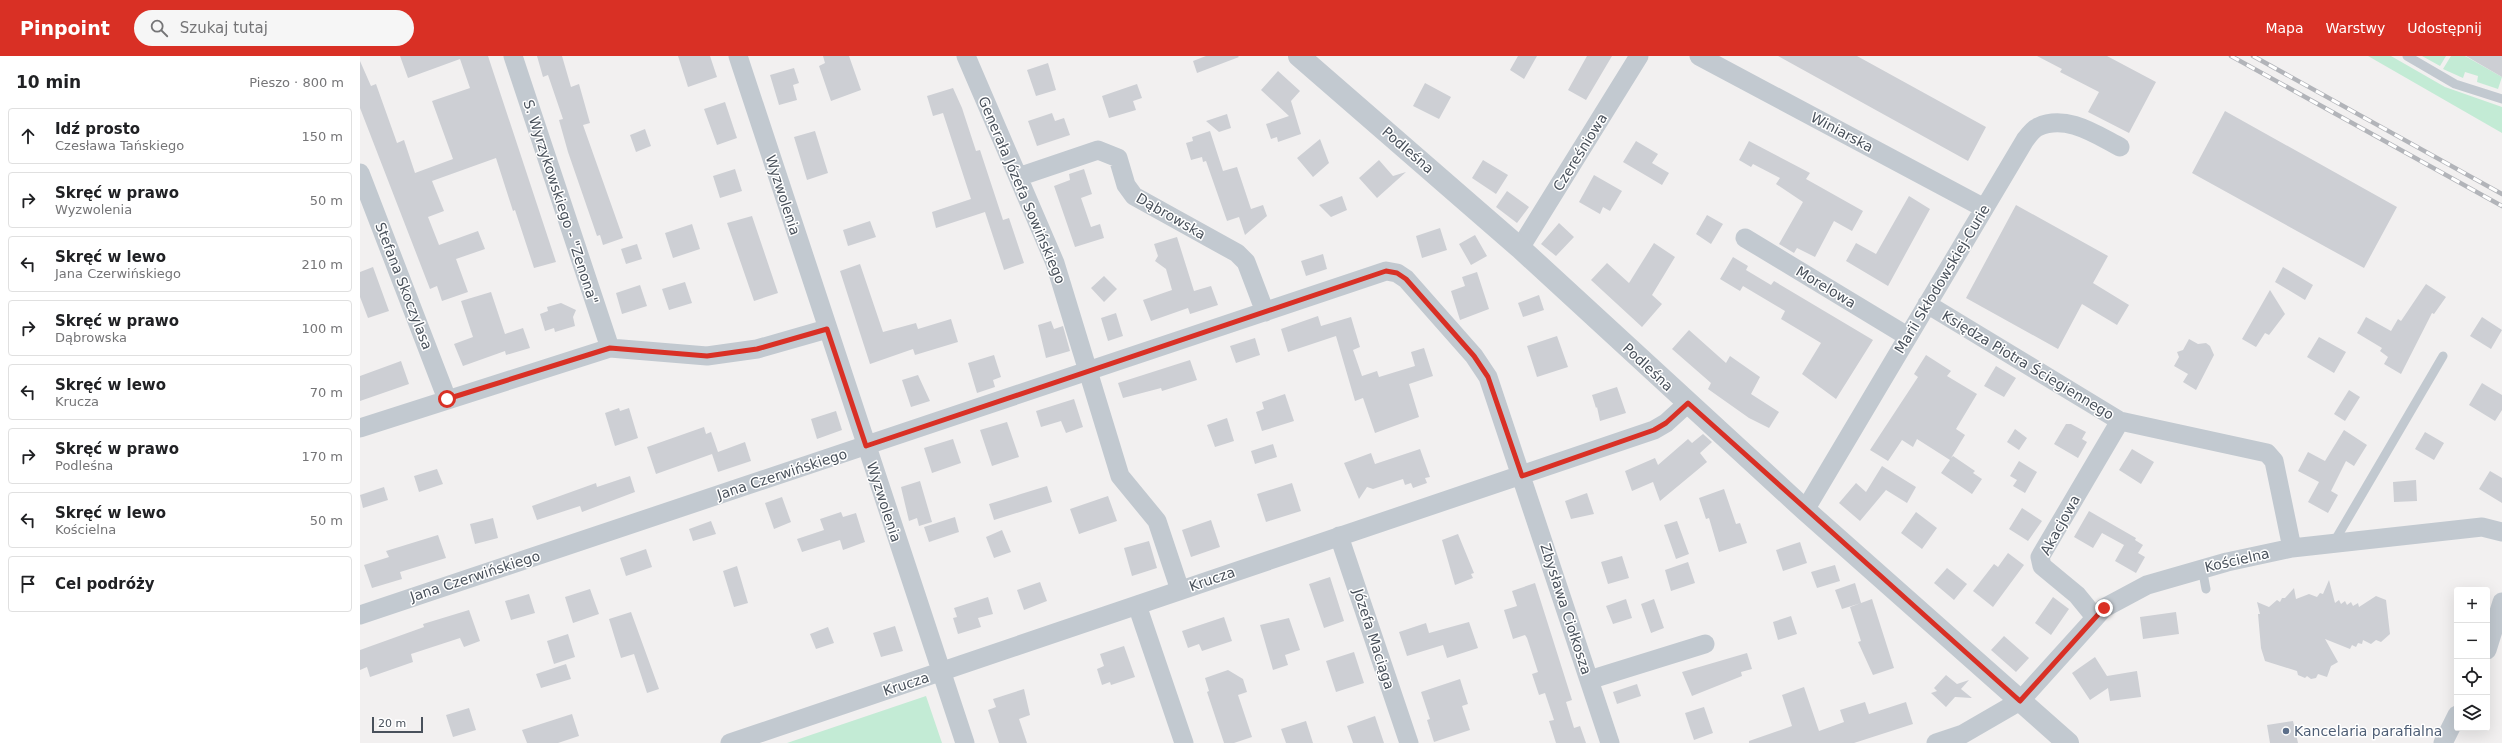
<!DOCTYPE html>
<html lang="pl">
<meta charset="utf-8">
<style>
:root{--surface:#fff;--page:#f6f6f6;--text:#202124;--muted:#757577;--line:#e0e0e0;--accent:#d93025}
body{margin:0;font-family:"DejaVu Sans",sans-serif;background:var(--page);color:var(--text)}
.controls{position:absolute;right:12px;bottom:12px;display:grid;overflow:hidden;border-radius:4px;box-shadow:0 4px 16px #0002}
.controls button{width:36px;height:36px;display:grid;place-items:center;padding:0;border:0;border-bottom:1px solid var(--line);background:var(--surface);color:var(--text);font:20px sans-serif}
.scale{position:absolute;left:12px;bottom:10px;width:51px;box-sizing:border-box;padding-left:4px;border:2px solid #49515b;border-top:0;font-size:11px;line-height:14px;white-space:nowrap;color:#49515b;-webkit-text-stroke:3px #fff;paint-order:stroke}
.stop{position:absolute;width:12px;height:12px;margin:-9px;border:3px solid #d93025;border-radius:50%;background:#fff}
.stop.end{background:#d93025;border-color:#fff;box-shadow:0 1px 4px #0008}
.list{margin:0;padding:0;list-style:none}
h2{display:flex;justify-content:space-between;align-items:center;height:52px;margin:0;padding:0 16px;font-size:17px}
h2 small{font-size:13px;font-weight:400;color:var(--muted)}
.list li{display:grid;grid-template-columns:26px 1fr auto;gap:12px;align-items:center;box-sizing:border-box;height:56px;margin:0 8px 8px;padding:0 8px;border:1px solid var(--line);border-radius:4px}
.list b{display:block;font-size:15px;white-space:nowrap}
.list p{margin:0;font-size:13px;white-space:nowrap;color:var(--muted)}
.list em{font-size:13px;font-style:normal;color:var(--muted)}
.icon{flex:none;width:22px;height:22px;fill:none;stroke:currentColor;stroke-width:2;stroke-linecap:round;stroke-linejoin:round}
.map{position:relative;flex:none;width:2142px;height:687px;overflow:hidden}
header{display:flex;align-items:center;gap:24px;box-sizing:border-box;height:56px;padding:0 20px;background:var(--accent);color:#fff}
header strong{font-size:19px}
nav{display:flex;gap:22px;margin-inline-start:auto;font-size:14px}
.search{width:280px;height:36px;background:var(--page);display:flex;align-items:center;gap:10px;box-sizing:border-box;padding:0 14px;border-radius:22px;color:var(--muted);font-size:15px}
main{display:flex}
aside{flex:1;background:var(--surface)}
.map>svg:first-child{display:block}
</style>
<header>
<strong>Pinpoint</strong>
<div class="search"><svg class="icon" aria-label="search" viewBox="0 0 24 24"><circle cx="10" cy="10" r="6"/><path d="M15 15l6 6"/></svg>Szukaj tutaj</div>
<nav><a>Mapa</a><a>Warstwy</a><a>Udostępnij</a></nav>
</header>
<main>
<aside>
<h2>10 min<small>Pieszo · 800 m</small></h2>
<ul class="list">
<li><svg class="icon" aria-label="ahead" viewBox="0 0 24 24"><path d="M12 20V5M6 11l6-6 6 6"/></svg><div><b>Idź prosto</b><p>Czesława Tańskiego</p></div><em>150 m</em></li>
<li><svg class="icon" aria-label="right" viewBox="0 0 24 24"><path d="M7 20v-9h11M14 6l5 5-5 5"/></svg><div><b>Skręć w prawo</b><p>Wyzwolenia</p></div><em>50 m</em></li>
<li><svg class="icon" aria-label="left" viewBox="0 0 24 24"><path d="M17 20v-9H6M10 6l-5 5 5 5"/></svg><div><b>Skręć w lewo</b><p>Jana Czerwińskiego</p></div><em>210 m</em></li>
<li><svg class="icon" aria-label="right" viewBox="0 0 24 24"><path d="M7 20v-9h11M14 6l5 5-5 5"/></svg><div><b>Skręć w prawo</b><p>Dąbrowska</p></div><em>100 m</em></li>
<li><svg class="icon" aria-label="left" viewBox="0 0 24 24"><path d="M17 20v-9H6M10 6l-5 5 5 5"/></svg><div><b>Skręć w lewo</b><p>Krucza</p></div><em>70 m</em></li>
<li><svg class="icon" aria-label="right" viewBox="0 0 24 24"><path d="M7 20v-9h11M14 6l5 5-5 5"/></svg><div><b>Skręć w prawo</b><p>Podleśna</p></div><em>170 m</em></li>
<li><svg class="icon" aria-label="left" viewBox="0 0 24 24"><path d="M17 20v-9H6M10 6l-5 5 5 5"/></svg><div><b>Skręć w lewo</b><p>Kościelna</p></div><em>50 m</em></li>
<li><svg class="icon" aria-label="arrive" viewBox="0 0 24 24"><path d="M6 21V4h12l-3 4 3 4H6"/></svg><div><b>Cel podróży</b></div></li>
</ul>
</aside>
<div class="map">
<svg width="2142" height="687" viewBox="0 0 2142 687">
<rect width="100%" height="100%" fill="#f2f0f0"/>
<path fill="#c3ebd5" d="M2008,0H2031L2085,31L2142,51V77Z
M2062,0H2086L2080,10Z
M2091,0H2105L2142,21L2138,33L2117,26L2118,20L2105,16L2103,22L2083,13Z
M566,640L582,687H427Z"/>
<path fill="#cdcfd4" d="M40,0H128L196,206L174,212L155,154L153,155L136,102L72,125L84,155L68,161L79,189L118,175L125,193L96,203L108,236L82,245L77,230L70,233L0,52V5L11,30L16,28L37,87L44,84L55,117L93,103L72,45L110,32L100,3L48,22Z
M177,0H202L211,31L219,28L230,67L223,69L263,182L243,189L240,179L237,180L208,96L199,64L203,63L188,19L183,21Z
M318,0H350L357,21L328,31Z
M463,0H489L501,34L471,45L459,10L465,7Z
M846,0H878L879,1L837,17L833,5Z
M1158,0H1177L1164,23L1150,14Z
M1227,0H1252L1226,44L1208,34Z
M1418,0H1497L1626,71L1608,105Z
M1677,0H1747L1796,26L1769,77L1728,56L1739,36L1700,16L1702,13Z
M2106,0H2142V21Z
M688,7L696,34L676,40L667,14Z
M434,12L439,27L433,29L437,44L419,49L410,19Z
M918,15L940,35L931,45L941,78L918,86L917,81L911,83L906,68L929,60L901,34Z
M1065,27L1091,41L1079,63L1053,50Z
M777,28L782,42L773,45L776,54L749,62L742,40Z
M593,32L602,52L616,95L620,94L643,164L649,162L664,207L644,214L625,156L576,172L572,156L611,143L583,57L573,60L567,40Z
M365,46L377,82L357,89L344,53Z
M1865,55L2037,151L2004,212L1832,117Z
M692,57L695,65L704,62L710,79L677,90L668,65Z
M867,58L871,72L859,76L846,65Z
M285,73L291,90L276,96L270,79Z
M455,75L468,117L447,124L434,81Z
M850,75L863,115L877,111L891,153L903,149L907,160L885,179L879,161L867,165L846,105L843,106L842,101L831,104L826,87L833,85L832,81Z
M960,83L969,107L953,121L937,102Z
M1276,85L1298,98L1292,107L1309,117L1302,129L1263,106Z
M1389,85L1450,117L1446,123L1503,155L1492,175L1474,165L1455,201L1437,192L1434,197L1419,188L1443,146L1416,128L1420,122L1393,108L1391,111L1379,104Z
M1019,104L1033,120L1046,116L1017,142L999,122Z
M1123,104L1148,119L1136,138L1112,122Z
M375,113L382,135L360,142L353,120Z
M724,113L732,138L721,142L731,171L740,168L744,182L715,191L694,130L710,124L709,118Z
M1234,119L1262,135L1250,155L1243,151L1240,158L1219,146Z
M1147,135L1169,151L1157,167L1136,151Z
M982,140L987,154L971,161L959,149Z
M1549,140L1570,153L1528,230L1486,205L1496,187L1516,198Z
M1656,149L1748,200L1733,227L1769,249L1757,269L1722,248L1698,293L1606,242Z
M1347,159L1363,168L1351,188L1336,178Z
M392,160L418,237L394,245L367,167Z
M510,165L516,181L488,190L483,174Z
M1199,167L1214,181L1196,200L1181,188Z
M332,168L340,193L313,202L305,177Z
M1080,172L1087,194L1062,202L1056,180Z
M1115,179L1127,200L1111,209L1099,188Z
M817,181L834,235L851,230L858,249L830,258L828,252L791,265L783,244L812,234L806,213L795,205L798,200L794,188Z
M1294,187L1315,201L1292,239L1302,248L1282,271L1231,224L1247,207L1269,227Z
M277,188L282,203L266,208L261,193Z
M963,198L967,213L946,220L941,205Z
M1373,201L1388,210L1386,214L1411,229L1414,225L1513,284L1476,343L1442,318L1461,287L1421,263L1425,255L1383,230L1380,235L1360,223Z
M500,208L523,276L556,267L558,273L591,263L598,286L555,299L553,293L510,308L480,215Z
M13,211L29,255L8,262L0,241V216Z
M1923,211L1953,229L1945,244L1915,226Z
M1117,216L1129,253L1100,264L1091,235L1105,230L1102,221Z
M744,220L757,233L744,246L731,232Z
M325,226L332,247L309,254L302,233Z
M2066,228L2086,241L2074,258L2072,257L2041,318L2024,308L2028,301L2020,295L2022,292L1997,277L2006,261L2031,275L2038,263L2041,265Z
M280,229L287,250L262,258L256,237Z
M1910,234L1925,258L1909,279L1905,277L1896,291L1882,283Z
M131,236L145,278L163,272L170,292L146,299L145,295L103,310L94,288L113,281L101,245Z
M1179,239L1184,254L1163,261L1158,247Z
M201,247L216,254L213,261L215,270L195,276L194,272L185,275L180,258L188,255L187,251Z
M756,257L763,280L748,285L741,262Z
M958,260L961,270L991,261L1000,291L993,294L1002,320L1017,315L1019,321L1055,310L1051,296L1064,292L1073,320L1049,328L1059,361L1015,377L1003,342L995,345L976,280L928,296L921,273Z
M2122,261L2142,274L2131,293L2110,280Z
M691,265L694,273L703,270L710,295L686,302L678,269Z
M1329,274L1366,307L1370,300L1400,321L1391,338L1419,356L1409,372L1389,362L1348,333L1351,327L1312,293Z
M1197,280L1208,311L1177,321L1167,290Z
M1959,281L1986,296L1974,317L1947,301Z
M895,282L900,299L876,307L870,290Z
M1829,283L1838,288L1846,287L1850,290L1854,299L1836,334L1823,326L1828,318L1814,310L1819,301L1817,296L1823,294Z
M634,299L641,321L633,324L635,331L617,337L608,307Z
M1566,299L1591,315L1587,320L1617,338L1596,373L1605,379L1591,402L1593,400L1615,415L1613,417L1622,423L1612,438L1581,417L1590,404L1557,383L1553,391L1542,384L1528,405L1510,394L1558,321L1554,318Z
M830,304L837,324L802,335L801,332L763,342L758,327Z
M41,305L49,328L0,345V320Z
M1636,310L1656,322L1644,341L1624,330Z
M558,319L570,345L551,351L542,324Z
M2122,327L2142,339V354L2135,365L2109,349Z
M1257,331L1266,357L1240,365L1237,351L1236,352L1232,339Z
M1989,334L2000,341L1985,365L1974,358Z
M925,338L934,365L902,375L896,356L904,353L902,346Z
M714,343L723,371L706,377L701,365L681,371L676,355Z
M259,352L260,355L269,352L278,382L255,390L245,357Z
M476,355L482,374L457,383L451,363Z
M867,362L874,385L855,391L847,369Z
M647,366L659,401L632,410L620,374Z
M1706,368H1711L1726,376L1722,383L1727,386L1718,402L1694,388Z
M344,371L346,378L351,376L358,396L385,386L391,405L358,416L352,398L296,418L287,391Z
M1655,373L1667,382L1659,394L1647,386Z
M1984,374L2007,389L1994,410L1986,405L1971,435L1978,439L1968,457L1948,446L1959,426L1938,415L1948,396L1965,405Z
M2065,376L2084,387L2074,404L2055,393Z
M1343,378L1352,386L1340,397L1347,406L1300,445L1293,426L1272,435L1265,415L1295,402L1298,409L1328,383L1332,387Z
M593,383L601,407L572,417L564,392Z
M913,388L917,401L895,408L891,395Z
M1060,393L1070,421L1065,422L1067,427L1053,432L1051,427L1045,429L1043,423L1013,433L1007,431L999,443L984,407L1011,397L1015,408Z
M1772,393L1794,406L1781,428L1759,414Z
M1659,405L1677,416L1665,437L1653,430L1657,424L1650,420Z
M1522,410L1556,431L1547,447L1526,434L1500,465L1479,447L1496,427L1506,436Z
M77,413L83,428L59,436L54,420Z
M2130,415L2142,422V447L2119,433Z
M270,420L275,436L222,456L220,450L177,464L172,450L236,427L237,431Z
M2056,424L2057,445L2034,446L2033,426Z
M560,425L572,466L559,470L557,462L549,465L541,431Z
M932,427L941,455L906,466L897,438Z
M687,430L692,446L634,464L629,448Z
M24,431L28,444L3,452L0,439Z
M1364,433L1376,468L1380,467L1387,487L1359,496L1349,462L1346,463L1339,442Z
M1227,437L1234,458L1211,463L1205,445Z
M748,440L757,465L719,478L710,453Z
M422,441L431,466L414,473L405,447Z
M1662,452L1682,465L1668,485L1649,473Z
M1729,455L1776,482L1775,484L1783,489L1778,497L1785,501L1776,517L1755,505L1764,489L1742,477L1733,492L1714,481Z
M481,456L483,461L496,457L505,486L483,494L480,484L442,496L437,483L464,474L460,463Z
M1556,456L1577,472L1562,493L1541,477Z
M595,461L599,476L569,486L564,471Z
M133,462L138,482L115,488L110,468Z
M851,464L860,491L831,501L822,474Z
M351,465L356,478L333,485L329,473Z
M1317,465L1329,498L1316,503L1304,469Z
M642,474L651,496L634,502L626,481Z
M1098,478L1114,517L1111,518L1113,522L1095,529L1082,484Z
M78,479L86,502L40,516L42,523L12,532L4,509L29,501L26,495Z
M789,485L797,512L772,520L764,492Z
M1440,486L1447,507L1423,515L1416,494Z
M286,493L292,511L266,520L260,502Z
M1648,497L1664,509L1633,551L1613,535L1634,508L1638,511Z
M1262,500L1269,522L1248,528L1241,506Z
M1328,506L1335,527L1311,535L1305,514Z
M1475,509L1480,525L1457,532L1451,516Z
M377,510L388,547L374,551L363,515Z
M1587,512L1607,528L1594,544L1574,527Z
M970,521L984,565L964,572L949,528Z
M1969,524L1975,547L1979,544L1981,548L1985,545L1987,549L1991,546L1993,550L1998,547L1999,551L2016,540L2026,544L2030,578L2021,586L2016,584L2011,588L2003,584L2002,588L1998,587L1996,591L1992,589L1990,593L1965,583L1978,606L1971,610L1967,621L1958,618L1956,622L1951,623L1947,620L1945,622L1938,619L1937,615L1905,605L1901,592L1898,558H1900L1897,546L1909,551L1917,544L1920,546L1922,542H1925L1934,532L1936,543L1949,538L1957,541L1960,537L1963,538Z
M680,526L687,545L664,554L657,534Z
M1175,527L1212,644L1206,646L1214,672L1220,670L1226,687H1196L1189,665L1194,664L1185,637L1179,639L1172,618L1178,616L1167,582L1165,579L1153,583L1144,554L1157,550L1152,535Z
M1495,527L1501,547L1482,553L1475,534Z
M230,533L239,558L213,567L205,541Z
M169,538L175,557L151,564L145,545Z
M628,541L633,558L618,562L621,571L598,578L593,562L597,561L594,552Z
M1693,541L1709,553L1691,579L1675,567Z
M1266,543L1272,562L1253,568L1246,550Z
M1294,543L1304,572L1291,577L1281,548Z
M1512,543L1534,612L1513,619L1498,586L1501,585L1490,551Z
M109,554L120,585L104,591L100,582L51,598L53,606L10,621L7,611L0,614V594L64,571L63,568Z
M271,556L299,633L287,637L274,598L261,602L249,563Z
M1816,556L1819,578L1783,583L1780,561Z
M1431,560L1437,578L1418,584L1413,566Z
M864,561L872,585L842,595L839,588L828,592L822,575Z
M929,562L940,594L925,599L928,609L913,614L900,569Z
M1109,566L1118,592L1087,602L1083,589L1047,600L1039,576L1066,567L1069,577Z
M535,570L543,595L521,601L513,577Z
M468,571L474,587L456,593L450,578Z
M208,578L215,601L194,608L187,585Z
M1644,580L1669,602L1656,616L1631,594Z
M764,590L775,621L751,629L750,626L742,629L737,613L744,610L740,598Z
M994,596L1004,627L976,636L966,605Z
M1387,597L1392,613L1381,616L1382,620L1332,640L1322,616Z
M1735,601L1747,620L1777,615L1781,641L1750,645L1748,632L1730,644L1712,617Z
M206,608L211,623L181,632L176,618Z
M868,614L883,623L887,636L878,639L892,681L874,687H864L847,636L849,635L845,622Z
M1586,619L1597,628L1609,624L1601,633L1612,642L1595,641L1586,651L1571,637L1577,635L1574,632Z
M1100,623L1108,648L1102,650L1110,674L1074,686L1067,664L1070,663L1061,636Z
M1277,628L1281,640L1257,648L1253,636Z
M1444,631L1459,675L1484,666L1480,654L1505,646L1509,658L1546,646L1553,668L1494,687H1389V685L1432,670L1422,639Z
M664,633L670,659L659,663L667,687H639L628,654L636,651L633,643Z
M1344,651L1353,677L1334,684L1325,657Z
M109,652L116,674L93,681L86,659Z
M212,658L219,680L198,687H167L162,674Z
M1015,660L1024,687H993L987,670Z
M946,665L953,687H926L921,673Z
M1933,665L1938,687H1910L1907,669Z"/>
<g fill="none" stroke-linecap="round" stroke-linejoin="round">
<path stroke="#c2c9d0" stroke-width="9" d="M2047,0L2095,28L2142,43
M1974,486L2083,300
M1842,512L1846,533"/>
<path stroke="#c2c9d0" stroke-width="19" d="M153,0L250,292
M378,0L605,687
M606,0L695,207L760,420L797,465L820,534
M1339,0L1624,152
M0,117L87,343
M658,121L738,94L758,102L766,129L774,140L877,197L886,206L905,256
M1385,182L1547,280
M1160,192L1279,0
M1567,248L1760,365L1907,397L1914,405L1932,492
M0,372L250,292L347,300L397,293L467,273
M1445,454L1665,84C1668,80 1673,73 1678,71C1706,58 1735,78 1760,91
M979,480L1049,687
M777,549L824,687
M0,559L1026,215L1037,217L1046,223L1114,300L1128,321L1250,687
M1735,561L1717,539L1682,510L1680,501L1760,365
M2127,594L2142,546
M1229,624L1345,588
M370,687L1294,374L1306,367L1328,347
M1576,687L1603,678L1660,645L1744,552L1787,529L1867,506L1932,492L2122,471L2142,476
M2083,687L2097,659"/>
<path stroke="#c2c9d0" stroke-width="22" d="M939,0L1160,192L1445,454L1708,687"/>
<defs>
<path id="rail" d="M1871,0L2142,150
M1893,0L2142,138"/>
</defs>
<use href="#rail" stroke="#b2b4b9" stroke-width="4.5"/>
<use href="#rail" stroke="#fff" stroke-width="3" stroke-dasharray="9" stroke-linecap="butt"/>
</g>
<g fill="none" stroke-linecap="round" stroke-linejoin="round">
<path stroke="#d93025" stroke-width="5" d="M87,343L250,292L347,300L397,293L467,273L506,390L1026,215L1037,217L1046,223L1114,300L1128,321L1162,420L1294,374L1306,367L1328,347L1660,645L1744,552"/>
</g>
<circle fill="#5c6f8a" stroke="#fff" stroke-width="1.5" cx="1926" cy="675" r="4"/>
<g text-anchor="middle" stroke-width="3" stroke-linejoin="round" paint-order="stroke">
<g font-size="14" fill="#49515b" stroke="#fff">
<text transform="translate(1482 76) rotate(28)" y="5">Winiarska</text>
<text transform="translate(1048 94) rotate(41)" y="5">Podleśna</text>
<text transform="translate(1220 96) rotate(-58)" y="5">Czereśniowa</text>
<text transform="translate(662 134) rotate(67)" y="5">Generała Józefa Sowińskiego</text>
<text transform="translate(423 139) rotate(72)" y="5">Wyzwolenia</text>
<text transform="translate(201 146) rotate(72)" y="5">S. Wyrzykowskiego - "Zenona"</text>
<text transform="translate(811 160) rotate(30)" y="5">Dąbrowska</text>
<text transform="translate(1582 223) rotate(-59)" y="5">Marii Skłodowskiej-Curie</text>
<text transform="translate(44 230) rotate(69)" y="5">Stefana Skoczylasa</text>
<text transform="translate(1466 231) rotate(31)" y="5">Morelowa</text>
<text transform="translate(1668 309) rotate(31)" y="5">Księdza Piotra Ściegiennego</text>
<text transform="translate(1288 311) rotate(43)" y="5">Podleśna</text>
<text transform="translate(422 418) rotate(-18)" y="5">Jana Czerwińskiego</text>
<text transform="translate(524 446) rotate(72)" y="5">Wyzwolenia</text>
<text transform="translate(1700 469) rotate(-61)" y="5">Akacjowa</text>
<text transform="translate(1877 504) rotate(-13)" y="5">Kościelna</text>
<text transform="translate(115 520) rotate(-18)" y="5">Jana Czerwińskiego</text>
<text transform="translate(852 523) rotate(-19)" y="5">Krucza</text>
<text transform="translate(1206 553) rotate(72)" y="5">Zbysława Ciołkosza</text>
<text transform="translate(1014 583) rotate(72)" y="5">Józefa Maciąga</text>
<text transform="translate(546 628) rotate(-18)" y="5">Krucza</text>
</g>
<g font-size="14" fill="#4e5e75" stroke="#fff" text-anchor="start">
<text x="1934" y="680">Kancelaria parafialna</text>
</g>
</g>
</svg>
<div class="controls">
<button>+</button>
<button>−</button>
<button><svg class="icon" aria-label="locate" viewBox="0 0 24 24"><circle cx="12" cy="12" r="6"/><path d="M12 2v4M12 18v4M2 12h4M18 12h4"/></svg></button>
<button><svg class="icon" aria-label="layers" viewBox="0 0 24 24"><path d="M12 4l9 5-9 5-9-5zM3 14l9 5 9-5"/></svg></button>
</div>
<div class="scale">20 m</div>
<div class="stop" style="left:87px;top:343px"></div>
<div class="stop end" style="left:1744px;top:552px"></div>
</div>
</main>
